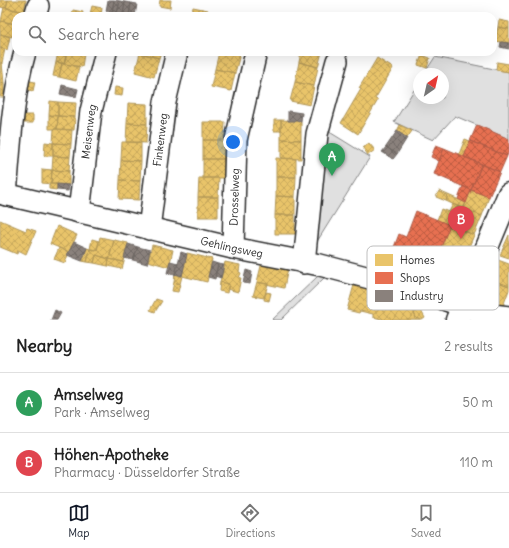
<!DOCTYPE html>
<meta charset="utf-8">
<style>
:root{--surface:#fff;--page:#f2f2f2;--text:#222;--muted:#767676;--line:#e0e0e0;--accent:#111827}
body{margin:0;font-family:Delius,sans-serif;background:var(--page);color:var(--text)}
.compass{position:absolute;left:413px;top:68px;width:36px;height:36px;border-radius:50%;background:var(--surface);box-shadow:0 4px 16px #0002;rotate:34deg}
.you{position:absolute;left:233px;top:142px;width:14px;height:14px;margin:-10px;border:3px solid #fff;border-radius:50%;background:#1a73e8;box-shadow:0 0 0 6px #1a73e833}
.badge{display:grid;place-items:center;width:26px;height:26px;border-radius:50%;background:var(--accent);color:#fff;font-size:13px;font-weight:700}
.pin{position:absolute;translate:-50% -33px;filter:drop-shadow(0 1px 2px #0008)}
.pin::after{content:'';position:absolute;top:21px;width:14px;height:12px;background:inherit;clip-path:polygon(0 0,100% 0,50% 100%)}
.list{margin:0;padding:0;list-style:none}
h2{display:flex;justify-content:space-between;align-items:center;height:52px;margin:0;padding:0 16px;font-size:17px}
h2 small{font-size:13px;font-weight:400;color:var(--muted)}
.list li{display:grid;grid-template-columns:26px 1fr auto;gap:12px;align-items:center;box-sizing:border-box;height:60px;padding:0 16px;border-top:1px solid var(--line)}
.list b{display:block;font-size:15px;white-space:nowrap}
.list p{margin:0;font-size:13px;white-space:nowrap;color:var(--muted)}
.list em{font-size:13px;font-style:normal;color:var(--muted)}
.icon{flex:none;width:22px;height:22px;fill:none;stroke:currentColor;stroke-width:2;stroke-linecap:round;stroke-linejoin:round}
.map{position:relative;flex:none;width:509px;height:320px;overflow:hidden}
.search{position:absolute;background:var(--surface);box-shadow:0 4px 16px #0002;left:12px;right:12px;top:12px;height:44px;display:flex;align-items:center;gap:10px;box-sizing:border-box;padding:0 14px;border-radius:12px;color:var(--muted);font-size:15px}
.sheet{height:172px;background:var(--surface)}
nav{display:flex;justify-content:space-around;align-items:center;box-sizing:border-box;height:56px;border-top:1px solid var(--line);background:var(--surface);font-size:11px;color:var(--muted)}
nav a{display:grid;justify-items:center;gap:2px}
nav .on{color:var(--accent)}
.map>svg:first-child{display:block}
</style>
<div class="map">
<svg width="509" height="320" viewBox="0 0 509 320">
<defs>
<pattern id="homes-cross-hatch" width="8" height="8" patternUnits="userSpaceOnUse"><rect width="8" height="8" fill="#e9c46a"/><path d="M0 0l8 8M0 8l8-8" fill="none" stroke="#c8a95c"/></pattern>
<pattern id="shops-cross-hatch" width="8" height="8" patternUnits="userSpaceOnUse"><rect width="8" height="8" fill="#e76f51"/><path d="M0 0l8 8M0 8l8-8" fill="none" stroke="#bb5b43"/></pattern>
<pattern id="industry-cross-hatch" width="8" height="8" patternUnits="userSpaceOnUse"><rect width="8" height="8" fill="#8a817c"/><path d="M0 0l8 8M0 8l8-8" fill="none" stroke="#716a66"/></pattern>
</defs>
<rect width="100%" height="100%" fill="#fff"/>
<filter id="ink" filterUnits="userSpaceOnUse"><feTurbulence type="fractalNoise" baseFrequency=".025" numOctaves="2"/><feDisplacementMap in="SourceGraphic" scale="8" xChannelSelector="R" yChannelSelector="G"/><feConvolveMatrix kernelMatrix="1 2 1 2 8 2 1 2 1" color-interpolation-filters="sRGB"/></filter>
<g filter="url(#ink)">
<path fill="#e0e0e0" stroke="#868686" d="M435,57L509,72V139L455,116L433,140L394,122L419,82V98H443V74H424Z
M323,128L370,157L313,248Z
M318,276L325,277L281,320H272Z"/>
<path fill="url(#homes-cross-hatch)" stroke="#b09657" d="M0,0H8L6,8L0,7Z
M8,0H26L24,12L6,8Z
M160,0H171L170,8L159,6Z
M92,6L102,8L101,16L90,14Z
M4,7L21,11L20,16H16V24L1,21Z
M193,7L208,10L207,16L192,14Z
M73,10L83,12L82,16H72Z
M499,20L509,22V29L498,27Z
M0,21L15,24L13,37L0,34Z
M498,27L509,29V43L495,41Z
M0,34L10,37L7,50L0,48Z
M0,48L5,49L2,63H0Z
M58,52H67L64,64L56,62Z
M67,52L84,54L82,67L64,64Z
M140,52H161L159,58L140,53Z
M219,52H230L240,54L235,73L215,69Z
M301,52H322L318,67L299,62Z
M140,53L159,58L154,77L135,72Z
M422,55L430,58L427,68L418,65Z
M377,58L393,68L375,99L378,100L358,134L341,123L361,89L359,88Z
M56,62L62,63L59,77L53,76Z
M299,62L318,67L314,86L295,82Z
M497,62L509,64V72L496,70Z
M0,63H2L4,83H0Z
M62,63L79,67L76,81L59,77Z
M215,69L235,73L231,91L211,87Z
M26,80L35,82L33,91L24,89Z
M295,82L314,86L310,105L290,101Z
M0,83H4V97H0Z
M115,87L123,88L122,96L114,95Z
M50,101L58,102V116L49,115Z
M58,102L76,103L75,117L58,116Z
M128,103L147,104V124L127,123Z
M24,115H33V123H24Z
M49,115L58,116L57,129H49Z
M58,116L75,117L74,130L57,129Z
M274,120H281V131H274Z
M281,120L301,121V140L281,139Z
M203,122H225L224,140H203Z
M127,123L147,124L146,143L126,142Z
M400,125L412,131L407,138L397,131Z
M54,129L72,130L71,144L53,143Z
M281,139L301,140V159L281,158Z
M465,139L470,141L464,157L459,154Z
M203,140H224V159H203Z
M45,142L53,143V156H44Z
M122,142H141V161L121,160Z
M53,143L71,144L70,157L53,156Z
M369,143L375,150L368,155L363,148Z
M53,156L70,157L69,171L52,170Z
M276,158L296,159V177H276Z
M203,159H224V178H203Z
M121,160L141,161L140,181L120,180Z
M42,169L52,170L51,184L42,183Z
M52,170L69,171V185L51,184Z
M276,177H296L295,197L276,196Z
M199,178H219L218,197H198Z
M120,180L140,181L139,200L119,199Z
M49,184H57V190L49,189Z
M471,190L489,197L482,216L463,209Z
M439,191L448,195L446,201L436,197Z
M448,195L466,203L463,209L446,201Z
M276,196L295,197V215H275Z
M198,197H218V217H198Z
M453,204L458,206L454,214L449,212Z
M458,206L482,216L474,235L437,220L441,209L454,214Z
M275,215H295V234H275Z
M0,220L26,231L27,228L36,231L26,254L18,250L17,254L0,247Z
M450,225L474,235L463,261L439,252Z
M57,226L77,235L69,252L50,244Z
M509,235V258L500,255Z
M100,237L114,240L109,259L96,255L94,263L87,262L90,249L97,250Z
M92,239L99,241L97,250L90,249Z
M114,240L128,243L124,262L109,259Z
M152,245L173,250L169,267L148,261Z
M59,248L69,252L65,263L54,259Z
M87,248L90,249L87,262L82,261Z
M187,253L212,259L207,282L182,276Z
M96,255L109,259L108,266L94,263Z
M109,259L124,262L122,269L108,266Z
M498,260L509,264V286L490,279Z
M225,262L240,265L239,272L241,273L239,278H241L238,292L227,289L229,284L220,282Z
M262,262L288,268L284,288L257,282Z
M175,274L182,276L180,284L174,282Z
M490,279L509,286V290L503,306L480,303Z
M174,282L180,284L178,292L172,291Z
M220,282L229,284L227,293L219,291Z
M257,282L268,284L264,298L253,296Z
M354,285L416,301L419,307L415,308L414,313L416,318L421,320H386L373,317V314L360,311L359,313L347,310Z
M266,292L271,293L269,301L264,300Z
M156,299L162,301L155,312L150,310Z
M419,307L425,318L422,320L416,318L414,313L415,308Z"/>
<path fill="url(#shops-cross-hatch)" stroke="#af5b46" d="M477,125L509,139V150L507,156L470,141Z
M470,141L507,156L500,172L464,157Z
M436,145L444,148L439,161L431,157Z
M444,148L482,164L471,190L434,174Z
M482,164L500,172L489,197L471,190Z
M463,186L471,190L466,203L458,199Z
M416,211L450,225L439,252L434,249L429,261L394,247L399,234L406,237Z"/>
<path fill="url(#industry-cross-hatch)" stroke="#6e6764" d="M108,0H114L112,13L106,11Z
M114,0L120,1L117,13L112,12Z
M120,1L125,2L123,14L117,13Z
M125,2L131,3L129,15L123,14Z
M131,3L137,4L135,16L129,15Z
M501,42L509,43V49L500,47Z
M62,85L78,89L76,97L60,94Z
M288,111L302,113L301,121H288Z
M397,131L407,138L397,154L386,147Z
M386,147L397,154L393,159L382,152Z
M57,184L69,185L68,191L57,190Z
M74,242L87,248L82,261L67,255Z
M128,244L138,247L133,260L124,258Z
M138,247L150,250L147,264L133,260Z
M181,252L187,254L182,276L175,274Z
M170,261L178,263L175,275L167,273Z
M212,262L218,264L215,279L208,277Z
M218,264L224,265L221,278L215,276Z
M246,270L252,272L250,284L243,283Z
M55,310L61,313L57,320H51Z"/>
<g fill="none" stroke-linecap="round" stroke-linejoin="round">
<defs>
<g id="minor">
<path d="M35,16L38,6"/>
<path id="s1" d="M0,193L233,248L320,265L427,293L484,314L509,317"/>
<path d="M6,195C10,147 12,98 25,52"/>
<path id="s2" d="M79,212L91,111L106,52"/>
<path id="s3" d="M149,229L165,102L177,52"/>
<path id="s4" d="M233,248L236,140L256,52"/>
<path d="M304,263L317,134L337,61"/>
</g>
<path id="major" d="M457,320L509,194"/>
</defs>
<use href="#minor" stroke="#2b2b2b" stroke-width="24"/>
<use href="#major" stroke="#2b2b2b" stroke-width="25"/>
<use href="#minor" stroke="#fff" stroke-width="21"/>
<use href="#major" stroke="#fff" stroke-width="22"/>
</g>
</g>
<g text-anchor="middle" stroke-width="4" stroke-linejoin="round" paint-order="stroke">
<g font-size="11" fill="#2b2b2b" stroke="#fff">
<text dy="4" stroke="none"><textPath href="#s2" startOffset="81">Meisenweg</textPath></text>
<text dy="4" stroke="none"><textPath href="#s3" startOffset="90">Finkenweg</textPath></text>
<text dy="4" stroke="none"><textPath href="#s4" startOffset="51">Drosselweg</textPath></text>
<text dy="4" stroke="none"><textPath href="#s1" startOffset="238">Gehlingsweg</textPath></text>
</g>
</g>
<rect x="367" y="246" width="132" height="64" rx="6" fill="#fff" stroke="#bfbfbf" stroke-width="1"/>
<rect x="375" y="254" width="18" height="12" fill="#e9c46a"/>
<rect x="375" y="272" width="18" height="12" fill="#e76f51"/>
<rect x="375" y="290" width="18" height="12" fill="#8a817c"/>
<g font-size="11" fill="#2b2b2b">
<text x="400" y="264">Homes</text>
<text x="400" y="282">Shops</text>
<text x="400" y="300">Industry</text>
</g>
</svg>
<svg class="compass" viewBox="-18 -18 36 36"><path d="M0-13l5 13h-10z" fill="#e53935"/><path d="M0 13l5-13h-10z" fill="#767676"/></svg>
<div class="you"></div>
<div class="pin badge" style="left:332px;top:176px;background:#2e9e5b">A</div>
<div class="pin badge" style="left:461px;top:239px;background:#e0444e">B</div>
<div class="search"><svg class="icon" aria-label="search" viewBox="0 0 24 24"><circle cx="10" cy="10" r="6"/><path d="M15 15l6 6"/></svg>Search here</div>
</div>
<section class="sheet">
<h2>Nearby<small>2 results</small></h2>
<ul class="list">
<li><span class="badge" style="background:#2e9e5b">A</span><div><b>Amselweg</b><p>Park · Amselweg</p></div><em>50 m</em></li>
<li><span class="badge" style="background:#e0444e">B</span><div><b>Höhen-Apotheke</b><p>Pharmacy · Düsseldorfer Straße</p></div><em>110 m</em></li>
</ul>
</section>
<nav>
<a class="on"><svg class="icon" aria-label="map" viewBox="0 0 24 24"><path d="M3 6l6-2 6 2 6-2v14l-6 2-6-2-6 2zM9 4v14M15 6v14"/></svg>Map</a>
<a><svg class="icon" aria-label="directions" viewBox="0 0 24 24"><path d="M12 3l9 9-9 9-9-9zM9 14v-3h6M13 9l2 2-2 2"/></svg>Directions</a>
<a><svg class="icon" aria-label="saved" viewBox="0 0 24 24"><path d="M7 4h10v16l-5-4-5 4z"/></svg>Saved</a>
</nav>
